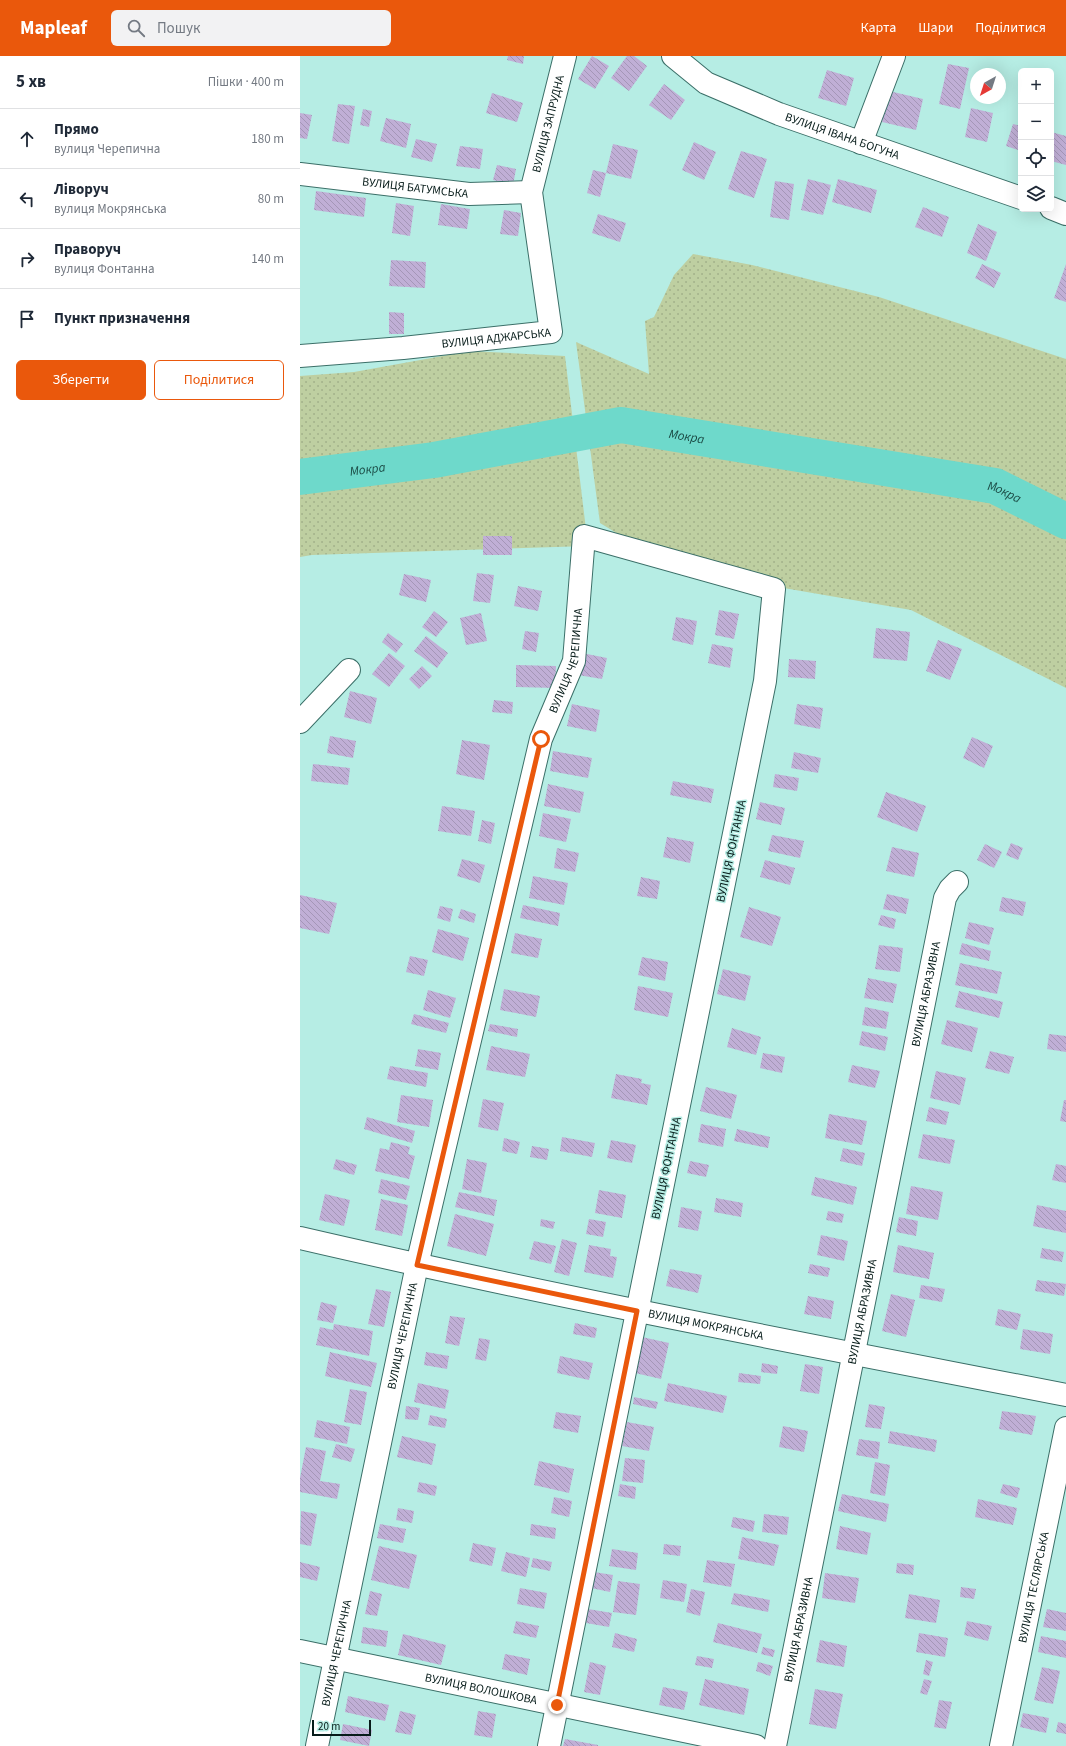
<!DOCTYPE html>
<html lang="uk">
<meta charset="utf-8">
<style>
:root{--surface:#fff;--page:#f2f2f3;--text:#1f2937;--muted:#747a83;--line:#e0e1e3;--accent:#ea580c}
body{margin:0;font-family:"Source Sans 3",sans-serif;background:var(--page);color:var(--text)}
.controls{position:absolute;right:12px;top:12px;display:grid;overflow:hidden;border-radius:6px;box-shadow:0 4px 16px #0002}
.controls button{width:36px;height:36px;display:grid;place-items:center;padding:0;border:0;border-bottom:1px solid var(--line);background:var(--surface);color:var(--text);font:20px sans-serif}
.compass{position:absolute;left:670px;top:12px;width:36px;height:36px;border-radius:50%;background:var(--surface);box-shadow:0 4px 16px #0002;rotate:219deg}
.scale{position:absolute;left:12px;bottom:10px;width:59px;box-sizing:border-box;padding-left:4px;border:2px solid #071c1a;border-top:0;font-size:11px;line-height:14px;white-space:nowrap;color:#071c1a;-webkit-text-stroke:3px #b6ede4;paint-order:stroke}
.stop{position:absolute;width:12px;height:12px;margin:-9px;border:3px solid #ea580c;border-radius:50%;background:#fff}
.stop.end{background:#ea580c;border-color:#fff;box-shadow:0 1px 4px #0008}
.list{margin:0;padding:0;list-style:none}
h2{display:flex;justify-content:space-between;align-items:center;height:52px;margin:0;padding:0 16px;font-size:17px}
h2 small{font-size:13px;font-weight:400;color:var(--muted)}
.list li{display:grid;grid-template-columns:26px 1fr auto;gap:12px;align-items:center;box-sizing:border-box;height:60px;padding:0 16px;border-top:1px solid var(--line)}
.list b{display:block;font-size:15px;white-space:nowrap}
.list p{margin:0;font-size:13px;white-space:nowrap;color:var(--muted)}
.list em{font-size:13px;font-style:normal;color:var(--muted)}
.actions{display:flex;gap:8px;padding:12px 16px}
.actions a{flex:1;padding:9px 0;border:1px solid var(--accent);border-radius:6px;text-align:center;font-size:14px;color:var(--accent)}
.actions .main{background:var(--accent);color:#fff}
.icon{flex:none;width:22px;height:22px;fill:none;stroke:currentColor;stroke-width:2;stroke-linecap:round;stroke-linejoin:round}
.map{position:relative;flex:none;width:766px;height:1690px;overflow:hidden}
header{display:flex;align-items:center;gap:24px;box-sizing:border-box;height:56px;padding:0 20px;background:var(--accent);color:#fff}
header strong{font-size:19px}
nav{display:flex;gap:22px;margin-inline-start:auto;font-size:14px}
.search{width:280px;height:36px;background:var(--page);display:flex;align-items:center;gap:10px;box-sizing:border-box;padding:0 14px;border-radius:6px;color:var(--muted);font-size:15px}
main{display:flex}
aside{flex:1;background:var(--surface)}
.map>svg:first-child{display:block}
</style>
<header>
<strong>Mapleaf</strong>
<div class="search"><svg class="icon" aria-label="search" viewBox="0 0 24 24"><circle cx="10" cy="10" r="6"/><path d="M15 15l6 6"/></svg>Пошук</div>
<nav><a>Карта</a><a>Шари</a><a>Поділитися</a></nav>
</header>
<main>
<aside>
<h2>5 хв<small>Пішки · 400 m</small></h2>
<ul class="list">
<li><svg class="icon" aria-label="ahead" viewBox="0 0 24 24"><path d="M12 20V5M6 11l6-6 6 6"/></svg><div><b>Прямо</b><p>вулиця Черепична</p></div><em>180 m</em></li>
<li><svg class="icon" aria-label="left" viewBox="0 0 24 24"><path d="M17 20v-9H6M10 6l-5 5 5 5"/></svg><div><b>Ліворуч</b><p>вулиця Мокрянська</p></div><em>80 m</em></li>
<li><svg class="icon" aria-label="right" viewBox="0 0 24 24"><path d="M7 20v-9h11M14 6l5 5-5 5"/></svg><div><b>Праворуч</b><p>вулиця Фонтанна</p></div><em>140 m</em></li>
<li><svg class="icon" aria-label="arrive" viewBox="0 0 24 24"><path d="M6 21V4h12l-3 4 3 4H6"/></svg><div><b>Пункт призначення</b></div></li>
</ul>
<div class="actions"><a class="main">Зберегти</a><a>Поділитися</a></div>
</aside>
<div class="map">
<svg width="766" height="1690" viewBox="0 0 766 1690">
<defs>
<pattern id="grass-dots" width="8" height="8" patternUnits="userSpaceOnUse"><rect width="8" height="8" fill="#becfa1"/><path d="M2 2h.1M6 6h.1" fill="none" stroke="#a2b18a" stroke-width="1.8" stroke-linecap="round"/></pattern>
<pattern id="building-back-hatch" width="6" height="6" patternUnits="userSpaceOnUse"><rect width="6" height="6" fill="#c0afd6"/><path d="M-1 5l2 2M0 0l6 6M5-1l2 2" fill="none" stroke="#a496b7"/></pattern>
</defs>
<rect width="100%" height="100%" fill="#b6ede4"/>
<path fill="url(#grass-dots)" d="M393,198L452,209L579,241L766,303V632L611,554L431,523L341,492L300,467L276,286L349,318L345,265L354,261L374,219Z
M170,295L265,300L288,490L12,499L0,501V320L54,316Z"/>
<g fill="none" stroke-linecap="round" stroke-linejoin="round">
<path stroke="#6ed9cb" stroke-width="36" id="s1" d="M0,421L134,404L321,369L695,430L766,465"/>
</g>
<path fill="url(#building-back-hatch)" d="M208,0H224L223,8L207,4Z
M292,0L309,10L295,33L278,23Z
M327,0H334L347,10L329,35L311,22Z
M648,8L669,12L660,53L639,48Z
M527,14L554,22L546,50L518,42Z
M364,28L385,44L371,64L349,49Z
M589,35L623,43L616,74L582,66Z
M192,37L223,47L217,66L186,57Z
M38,48L55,50L49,88L32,85Z
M671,52L693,57L687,86L665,81Z
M63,53L72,55L69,71L60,69Z
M0,57L12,59L7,83L0,82Z
M86,62L111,68L106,92L80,85Z
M713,68L721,70V95L706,90Z
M751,76L766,80V109L751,105Z
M116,83L137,88L132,106L111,101Z
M394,86L416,96L404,124L382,114Z
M313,88L338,94L331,123L306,117Z
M160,90L183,93L180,113L156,110Z
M441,95L467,103L454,142L428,133Z
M197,109L216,113L213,129L193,124Z
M293,114L306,117L300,141L287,137Z
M508,123L531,129L523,159L501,154Z
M538,123L577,134L571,157L532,146Z
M475,125L494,128L489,164L470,161Z
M16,135L66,142L64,161L14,154Z
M96,147L114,150L110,180L92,177Z
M141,148L170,153L167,173L138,169Z
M623,151L649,161L642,181L615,171Z
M204,154L221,157L218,180L200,178Z
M298,158L326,167L320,186L292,177Z
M678,168L697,176L686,205L667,197Z
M91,204L126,206L125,232L89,230Z
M682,208L701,217L694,232L675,222Z
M766,208V246L754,242Z
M89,256L104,257V278H89Z
M183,480H212V499H183Z
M177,517L194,519L190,547L173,545Z
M104,518L131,524L126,546L99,539Z
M218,530L242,535L238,555L214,550Z
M419,554L439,558L434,583L415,579Z
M134,555L148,566L136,581L122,571Z
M181,557L187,585L166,589L160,562Z
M376,561L397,565L393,589L372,584Z
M576,572L610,576L607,605L573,602Z
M225,575L239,577L236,596L222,593Z
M88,577L103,588L96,597L82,586Z
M126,580L148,597L137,612L114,595Z
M638,584L662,593L650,624L626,615Z
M412,588L433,592L430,612L408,607Z
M89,597L105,610L89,631L72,618Z
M282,597L307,602L302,623L278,619Z
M489,603L516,605L515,623L488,621Z
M216,609L256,610L255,632L216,631Z
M122,610L132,620L119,633L109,623Z
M50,635L77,642L71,668L44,661Z
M194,644L213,646L212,658L192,656Z
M272,648L300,654L296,676L267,670Z
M497,648L523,652L520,673L494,668Z
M30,680L56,685L53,702L27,697Z
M672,681L693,690L684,712L663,702Z
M162,684L190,689L184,724L156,718Z
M253,695L292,702L288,722L250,715Z
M494,696L521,702L518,717L491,712Z
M13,708L50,712L48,729L11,725Z
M475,718L499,722L497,735L473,731Z
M373,725L414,733L411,747L370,739Z
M248,728L284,736L280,757L244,750Z
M586,736L626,750L617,776L577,761Z
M460,746L485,752L481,769L456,763Z
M142,750L175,755L171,780L138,775Z
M243,757L271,763L266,786L239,780Z
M182,764L195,767L191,788L178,785Z
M472,779L504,785L500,802L468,795Z
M367,781L394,786L390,807L363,801Z
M711,787L723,792L718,804L706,799Z
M685,788L702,796L694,812L677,804Z
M592,791L619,797L614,821L586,815Z
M257,792L279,797L275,816L254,812Z
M162,803L185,809L180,827L157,820Z
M465,804L495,812L490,829L460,821Z
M233,820L268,827L264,849L229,842Z
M341,821L360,825L357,843L337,840Z
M587,838L609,843L606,858L583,853Z
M0,839L37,847L29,878L0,872Z
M702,841L726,846L723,860L699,855Z
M223,849L260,857L258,870L220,862Z
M140,850L153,853L150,866L137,862Z
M449,851L481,861L472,890L440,881Z
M161,853L176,858L174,867L158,862Z
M581,859L596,863L594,873L578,869Z
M669,866L694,872L689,889L665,882Z
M138,873L169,882L163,905L132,896Z
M215,877L242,883L238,902L211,897Z
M662,887L691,895L689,905L659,898Z
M579,889L603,892L600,916L575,913Z
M110,900L128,904L124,920L106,916Z
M342,901L368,906L365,925L338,919Z
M660,907L702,916L697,938L655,929Z
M423,913L451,920L445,945L417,938Z
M568,922L597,928L593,947L564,942Z
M338,930L373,937L368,961L334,954Z
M204,933L240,940L236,961L200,954Z
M128,934L156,942L150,962L123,954Z
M659,935L703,946L699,962L655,951Z
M565,951L589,956L586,973L562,969Z
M114,958L149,967L146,977L111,968Z
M647,964L678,972L672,996L641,988Z
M190,968L218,973L217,981L188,975Z
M432,972L461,981L456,999L427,991Z
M562,975L588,981L585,995L559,989Z
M749,978L766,980V996L747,993Z
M191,990L230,998L225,1021L186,1014Z
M118,993L141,997L138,1014L115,1010Z
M690,995L714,1001L709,1018L685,1012Z
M463,997L485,1001L482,1017L460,1012Z
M552,1009L580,1015L575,1032L548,1026Z
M90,1010L128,1017L126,1031L87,1023Z
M636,1015L666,1022L660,1049L630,1042Z
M316,1018L342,1023L341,1027L351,1029L347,1049L311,1042Z
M406,1031L437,1039L431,1063L400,1055Z
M101,1039L133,1044L129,1071L97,1066Z
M183,1043L204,1047L198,1075L178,1071Z
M764,1044H766V1066L760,1065Z
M629,1051L649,1056L646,1069L626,1065Z
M529,1058L567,1065L562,1089L525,1082Z
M67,1061L115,1075L112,1087L64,1073Z
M401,1068L426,1073L423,1091L398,1086Z
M437,1073L470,1081L468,1092L434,1085Z
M623,1078L655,1084L650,1108L618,1102Z
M262,1081L295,1087L292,1101L260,1095Z
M204,1082L220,1086L217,1098L202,1095Z
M311,1084L336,1089L332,1107L307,1102Z
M91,1086L110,1091L108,1098L115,1100L109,1123L75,1115L80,1092L89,1094Z
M232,1090L249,1093L247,1104L230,1101Z
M543,1092L565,1097L562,1110L540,1105Z
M36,1103L57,1109L54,1119L33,1113Z
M167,1103L187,1107L181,1137L162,1133Z
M390,1105L409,1109L406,1121L387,1117Z
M756,1108L766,1110V1127L752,1124Z
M515,1121L557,1131L553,1149L511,1139Z
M81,1123L110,1130L106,1144L78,1137Z
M611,1130L643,1136L638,1164L606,1158Z
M299,1134L326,1139L322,1162L295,1157Z
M159,1136L197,1144L194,1160L155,1151Z
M25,1138L50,1144L44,1170L19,1164Z
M416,1142L443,1147L441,1161L414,1156Z
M81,1143L108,1149L102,1180L75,1174Z
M737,1149L766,1155V1177L733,1170Z
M381,1151L402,1155L398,1175L378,1171Z
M528,1155L544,1158L542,1167L526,1164Z
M155,1158L194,1168L186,1200L147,1190Z
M599,1161L618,1165L616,1180L596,1176Z
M241,1163L255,1166L253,1173L240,1170Z
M289,1163L306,1166L303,1181L286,1178Z
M521,1179L548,1185L544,1205L517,1199Z
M262,1183L277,1187L269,1220L254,1216Z
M234,1185L256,1190L251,1208L229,1203Z
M289,1189L311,1193L310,1200L317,1201L313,1222L284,1216Z
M598,1189L634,1197L629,1223L593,1216Z
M742,1192L764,1196L762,1206L740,1202Z
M510,1208L530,1212L528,1221L508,1217Z
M370,1213L402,1219L398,1237L366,1230Z
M737,1224L766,1228L764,1240L735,1235Z
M621,1229L645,1233L642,1246L619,1242Z
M76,1233L91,1236L84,1271L68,1268Z
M591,1238L615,1244L606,1281L582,1275Z
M508,1240L534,1245L531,1263L504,1258Z
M21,1246L37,1250L33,1267L17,1264Z
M698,1253L721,1258L717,1274L695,1269Z
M150,1260L165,1262L159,1290L145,1287Z
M275,1267L297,1272L295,1282L273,1278Z
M34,1268L73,1275L69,1300L16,1289L20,1271L33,1274Z
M723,1273L753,1278L750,1298L720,1293Z
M342,1281L369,1287L361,1323L335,1317Z
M179,1282L190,1284L186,1305L175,1303Z
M30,1296L77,1307L71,1331L25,1320Z
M126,1296L149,1300L147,1313L124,1309Z
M260,1300L293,1307L289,1324L257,1317Z
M462,1307L478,1310L477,1318L461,1316Z
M505,1308L523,1311L519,1338L500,1335Z
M439,1317L461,1320L460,1328L438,1326Z
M118,1327L149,1334L145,1353L114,1346Z
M368,1327L427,1340L423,1357L364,1345Z
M50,1333L67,1336L61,1369L44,1366Z
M334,1341L358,1346L356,1353L333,1348Z
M569,1348L585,1351L581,1373L565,1371Z
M106,1350L120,1352L118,1364L105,1363Z
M702,1355L736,1360L732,1379L699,1373Z
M256,1356L281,1360L278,1377L253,1372Z
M130,1359L147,1363L145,1372L128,1369Z
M17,1364L50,1371L47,1388L14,1381Z
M327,1366L354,1371L349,1395L322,1390Z
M483,1370L508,1375L504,1396L479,1391Z
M590,1375L637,1384L635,1396L588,1387Z
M102,1380L136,1388L132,1409L97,1401Z
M559,1383L580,1386L578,1403L556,1399Z
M36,1388L55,1393L51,1406L32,1401Z
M6,1391L26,1395L20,1425L40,1428L37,1443L0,1436V1422Z
M325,1402L345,1404L343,1427L322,1425Z
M239,1405L274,1413L269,1437L234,1429Z
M575,1406L590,1409L585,1440L570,1437Z
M119,1426L137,1430L135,1440L117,1436Z
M320,1428L336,1431L335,1443L318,1440Z
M703,1428L720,1432L717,1442L700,1437Z
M542,1438L589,1448L586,1466L538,1455Z
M254,1441L272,1445L269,1461L251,1457Z
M678,1443L717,1452L713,1469L675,1461Z
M98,1452L114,1455L112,1467L96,1464Z
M1,1455L17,1458L11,1490L0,1488Z
M464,1458L489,1461L487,1479L462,1476Z
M433,1461L455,1465L453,1476L431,1471Z
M80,1468L106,1473L103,1487L77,1482Z
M231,1468L256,1472L255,1483L230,1479Z
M540,1470L571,1477L567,1499L536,1493Z
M442,1481L479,1489L474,1510L438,1503Z
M173,1487L196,1492L192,1510L169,1505Z
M364,1488L381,1490L380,1500L363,1498Z
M79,1490L117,1499L109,1533L71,1524Z
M312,1493L338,1497L336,1514L309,1510Z
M206,1496L230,1502L226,1521L201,1515Z
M233,1502L252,1506L250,1515L231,1511Z
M407,1504L435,1508L431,1531L403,1526Z
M0,1506L20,1511L17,1525L0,1521Z
M597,1507L614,1509L613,1519L596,1517Z
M294,1516L313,1519L310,1536L291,1532Z
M525,1517L559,1522L555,1547L522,1542Z
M363,1524L387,1528L384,1546L360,1542Z
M318,1525L340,1528L336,1559L313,1556Z
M661,1531L676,1533L674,1543L660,1541Z
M220,1532L247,1537L244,1553L217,1548Z
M391,1533L405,1536L400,1560L386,1556Z
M70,1535L82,1538L77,1560L65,1558Z
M434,1537L470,1544L468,1556L431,1548Z
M609,1538L640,1544L636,1567L605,1562Z
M288,1553L312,1557L309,1571L286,1567Z
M747,1553L766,1557V1575L743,1571Z
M216,1565L239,1570L236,1582L213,1577Z
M667,1565L692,1570L688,1585L664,1579Z
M418,1567L462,1578L457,1597L413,1586Z
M63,1571L88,1575L86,1591L61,1587Z
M315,1577L337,1583L334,1596L312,1591Z
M619,1577L648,1582L645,1601L616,1596Z
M103,1578L146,1589L141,1609L98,1599Z
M741,1580L766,1585V1602L738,1596Z
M520,1584L547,1590L544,1611L516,1606Z
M463,1591L475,1594L473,1601L461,1598Z
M205,1598L230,1603L227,1619L202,1613Z
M397,1600L414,1603L412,1612L395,1609Z
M626,1604L633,1606L629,1620L623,1618Z
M290,1606L306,1610L300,1639L284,1636Z
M458,1606L473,1610L470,1620L456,1615Z
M742,1611L760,1615L753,1648L734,1644Z
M405,1623L449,1633L444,1659L399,1649Z
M624,1623L632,1625L627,1639L620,1637Z
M363,1631L388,1636L384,1654L359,1649Z
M515,1633L543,1638L536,1673L509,1668Z
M48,1640L89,1649L85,1665L45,1656Z
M639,1644L652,1646L646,1673L634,1671Z
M100,1655L116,1659L111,1679L95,1676Z
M178,1655L196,1658L192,1682L174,1679Z
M723,1657L749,1662L746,1677L720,1671Z
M758,1666L766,1668V1678L756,1676Z
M43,1668L72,1674L69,1690L40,1684Z
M265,1683L298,1689V1690H263Z"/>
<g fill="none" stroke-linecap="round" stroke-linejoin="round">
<defs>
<g id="minor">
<path id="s2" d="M373,0L406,27L479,58L721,142"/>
<path d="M561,87L594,0"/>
<path id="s3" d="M0,118L169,138L231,136"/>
<path d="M751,152L766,158"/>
<path id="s4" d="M0,300L103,292L251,276L231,136L265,0"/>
<path d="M0,666L49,614"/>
<path id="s5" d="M0,1182C254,1241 510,1289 766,1339"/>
<path id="s6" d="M0,1595L456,1690"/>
<path id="s7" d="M17,1690L117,1209L241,683L274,605L284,480L474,533L465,625L249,1690"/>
<path id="s8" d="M475,1690L645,842L650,833L657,826"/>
<path id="s9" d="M701,1690L766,1372"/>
</g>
</defs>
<use href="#minor" stroke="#3b6f68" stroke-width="24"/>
<use href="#minor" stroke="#fff" stroke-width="22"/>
</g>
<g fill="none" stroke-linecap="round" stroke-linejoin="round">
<path stroke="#ea580c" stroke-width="5" d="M241,683L117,1209L337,1255L257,1649"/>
</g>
<g text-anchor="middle" stroke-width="3" stroke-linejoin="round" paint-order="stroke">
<g font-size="12" fill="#071c1a" stroke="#b6ede4">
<text dy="4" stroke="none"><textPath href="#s4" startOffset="464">ВУЛИЦЯ ЗАПРУДНА</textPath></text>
<text dy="4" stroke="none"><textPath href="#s2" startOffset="189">ВУЛИЦЯ ІВАНА БОГУНА</textPath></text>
<text dy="4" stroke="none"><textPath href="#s3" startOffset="116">ВУЛИЦЯ БАТУМСЬКА</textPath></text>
<text dy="4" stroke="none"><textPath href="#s4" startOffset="197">ВУЛИЦЯ АДЖАРСЬКА</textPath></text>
<text dy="4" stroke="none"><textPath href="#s7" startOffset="1115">ВУЛИЦЯ ЧЕРЕПИЧНА</textPath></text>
<text transform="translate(431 795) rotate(-78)" y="4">ВУЛИЦЯ ФОНТАННА</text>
<text dy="4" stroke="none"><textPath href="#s8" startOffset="767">ВУЛИЦЯ АБРАЗИВНА</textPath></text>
<text transform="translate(366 1112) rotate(-78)" y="4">ВУЛИЦЯ ФОНТАННА</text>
<text dy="4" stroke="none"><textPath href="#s8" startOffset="443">ВУЛИЦЯ АБРАЗИВНА</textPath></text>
<text dy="4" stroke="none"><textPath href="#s5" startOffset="415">ВУЛИЦЯ МОКРЯНСЬКА</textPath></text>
<text dy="4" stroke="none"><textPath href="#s7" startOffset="419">ВУЛИЦЯ ЧЕРЕПИЧНА</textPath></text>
<text dy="4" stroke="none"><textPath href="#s9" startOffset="162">ВУЛИЦЯ ТЕСЛЯРСЬКА</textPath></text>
<text dy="4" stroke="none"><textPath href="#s8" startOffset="119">ВУЛИЦЯ АБРАЗИВНА</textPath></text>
<text dy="4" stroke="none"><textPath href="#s7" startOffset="95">ВУЛИЦЯ ЧЕРЕПИЧНА</textPath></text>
<text dy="4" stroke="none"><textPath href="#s6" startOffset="185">ВУЛИЦЯ ВОЛОШКОВА</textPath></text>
</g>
<g font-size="13" font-style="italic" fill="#1b4b45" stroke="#b6ede4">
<text dy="5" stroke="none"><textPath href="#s1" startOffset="392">Мокра</textPath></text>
<text dy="5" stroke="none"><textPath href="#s1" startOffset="68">Мокра</textPath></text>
<text dy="5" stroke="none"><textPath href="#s1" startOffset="715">Мокра</textPath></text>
</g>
</g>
</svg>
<div class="controls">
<button>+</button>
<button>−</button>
<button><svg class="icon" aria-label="locate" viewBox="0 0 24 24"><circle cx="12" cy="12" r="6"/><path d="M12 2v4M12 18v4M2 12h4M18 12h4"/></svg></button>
<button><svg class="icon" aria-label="layers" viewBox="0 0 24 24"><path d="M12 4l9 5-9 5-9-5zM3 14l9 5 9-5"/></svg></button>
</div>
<svg class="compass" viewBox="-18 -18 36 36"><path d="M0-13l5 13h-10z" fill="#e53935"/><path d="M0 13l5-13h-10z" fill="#747a83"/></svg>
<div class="scale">20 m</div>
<div class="stop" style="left:241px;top:683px"></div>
<div class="stop end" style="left:257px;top:1649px"></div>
</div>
</main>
